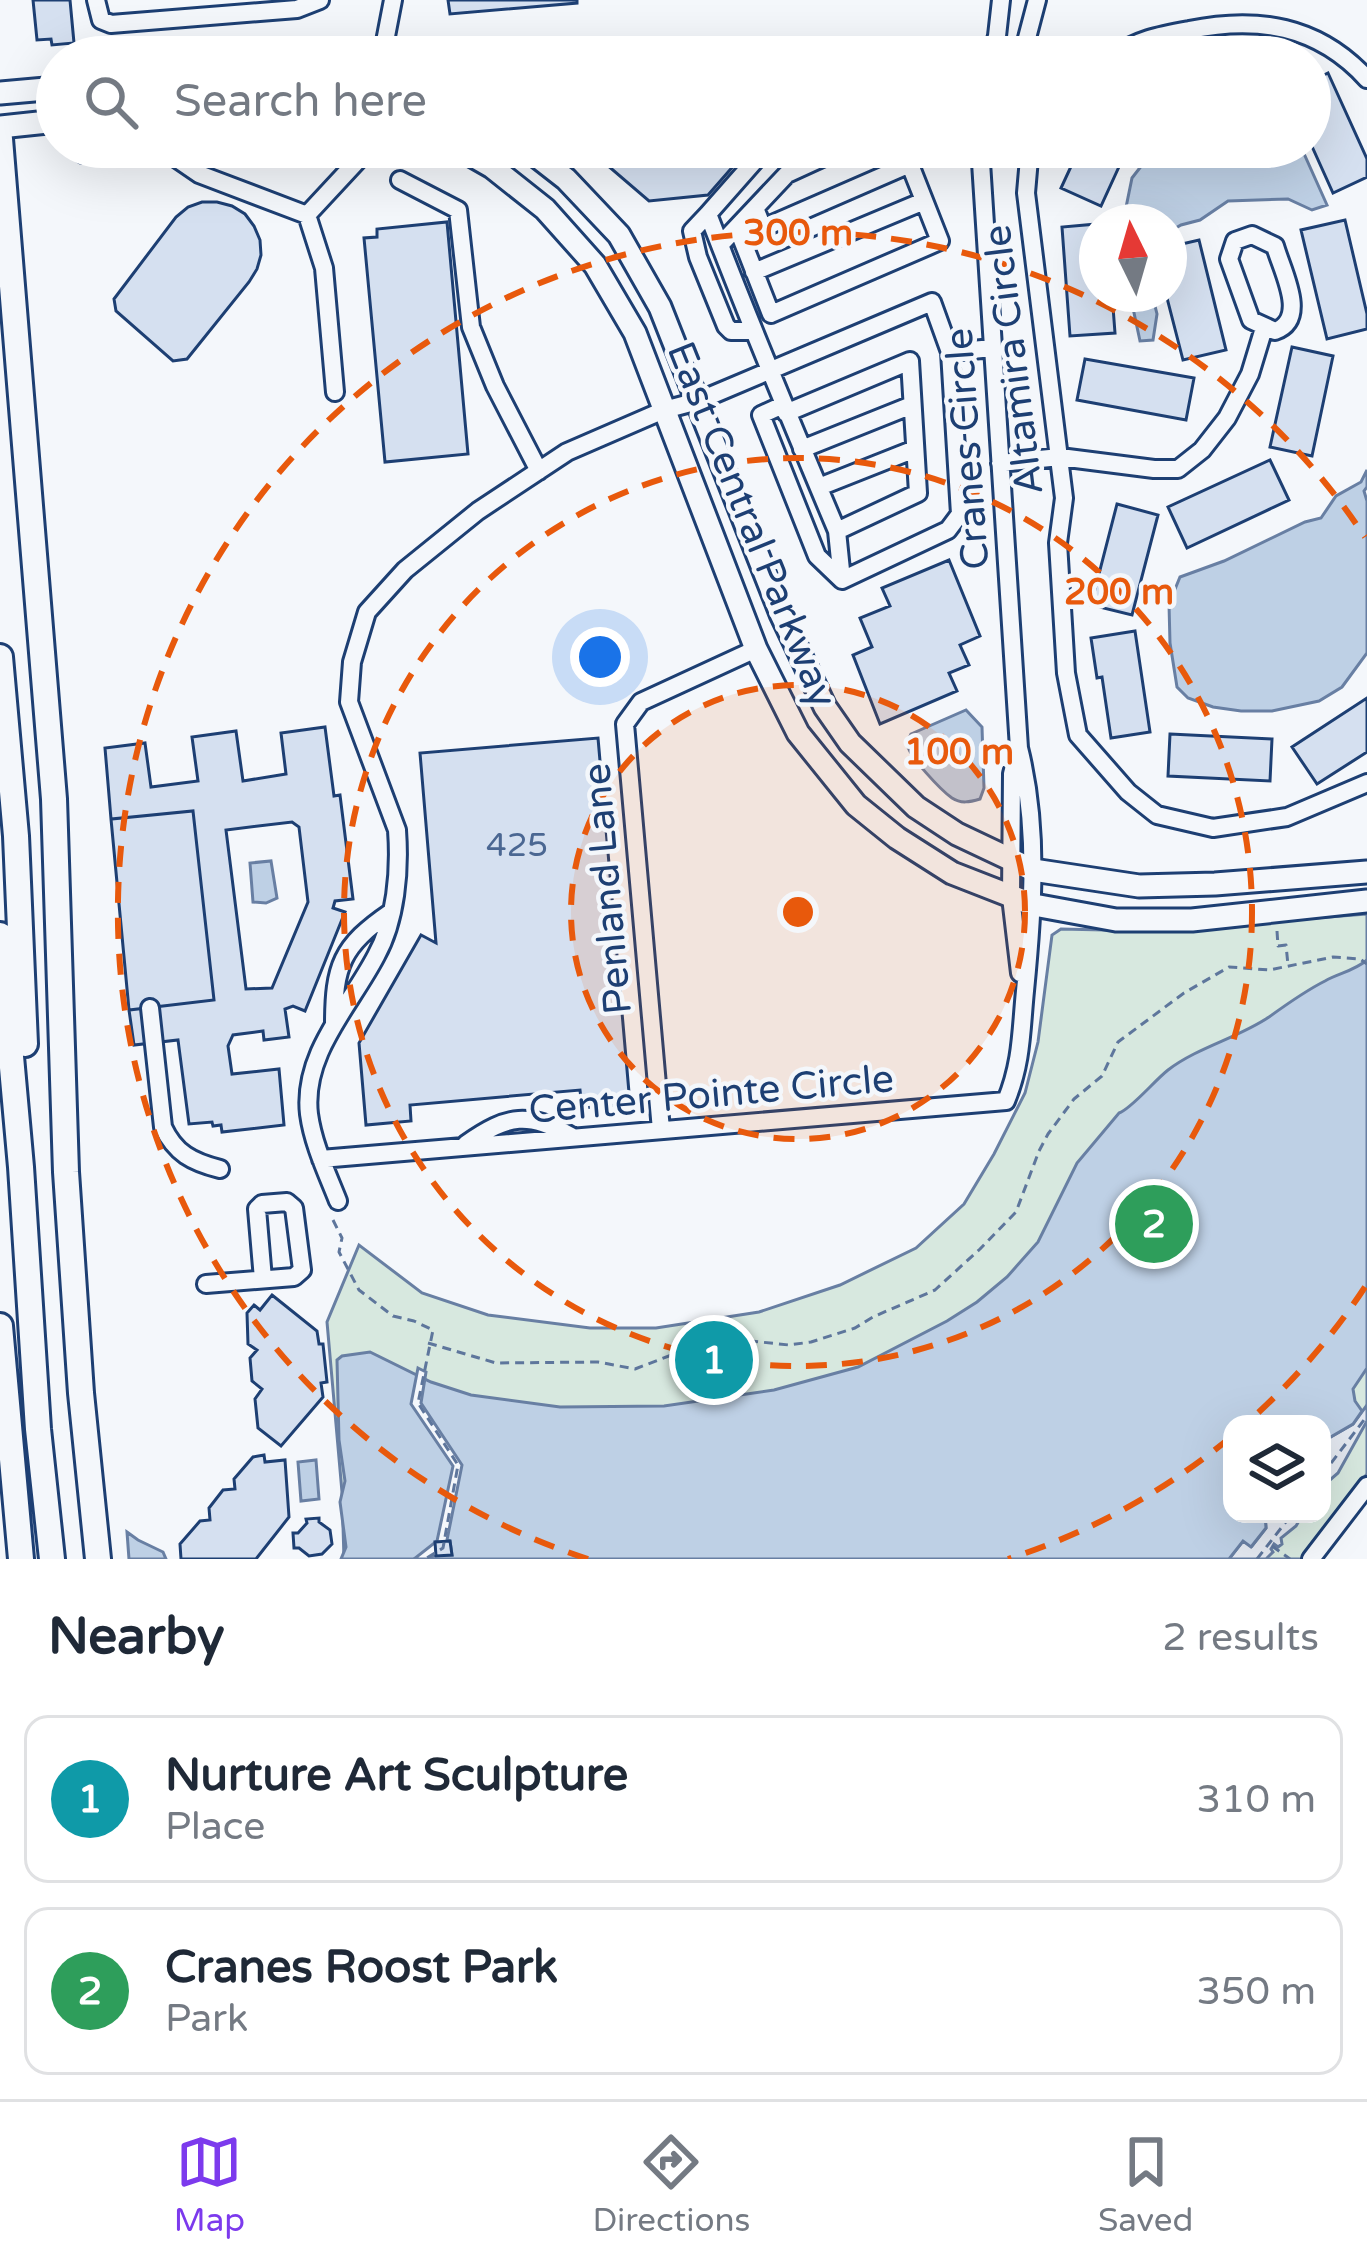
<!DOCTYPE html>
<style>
:root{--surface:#fff;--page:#f2f2f3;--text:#1f2937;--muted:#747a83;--line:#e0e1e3;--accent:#7c3aed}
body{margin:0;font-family:"Varela Round",sans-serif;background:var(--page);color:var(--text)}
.controls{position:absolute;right:36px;bottom:36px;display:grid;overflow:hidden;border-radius:24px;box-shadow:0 12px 48px #0002}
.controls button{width:108px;height:108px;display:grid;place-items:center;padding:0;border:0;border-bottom:3px solid var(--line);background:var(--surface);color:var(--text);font:60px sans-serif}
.compass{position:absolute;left:1079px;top:204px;width:108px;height:108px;border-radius:50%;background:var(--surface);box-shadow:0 12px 48px #0002;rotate:355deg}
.you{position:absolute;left:600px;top:657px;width:42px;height:42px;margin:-30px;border:9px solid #fff;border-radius:50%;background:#1a73e8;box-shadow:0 0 0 18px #1a73e833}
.badge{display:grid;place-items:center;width:78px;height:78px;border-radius:50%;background:var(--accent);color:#fff;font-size:39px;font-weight:700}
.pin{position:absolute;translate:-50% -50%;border:6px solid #fff;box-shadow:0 3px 12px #0006}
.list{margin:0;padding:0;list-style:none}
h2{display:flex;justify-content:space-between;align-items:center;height:156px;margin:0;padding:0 48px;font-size:51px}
h2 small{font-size:39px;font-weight:400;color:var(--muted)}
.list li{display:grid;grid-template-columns:78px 1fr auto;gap:36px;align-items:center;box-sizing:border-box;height:168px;margin:0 24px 24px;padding:0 24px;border:3px solid var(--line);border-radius:24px}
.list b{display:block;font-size:45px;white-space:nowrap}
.list p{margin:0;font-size:39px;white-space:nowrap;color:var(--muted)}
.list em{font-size:39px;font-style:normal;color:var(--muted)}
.icon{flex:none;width:66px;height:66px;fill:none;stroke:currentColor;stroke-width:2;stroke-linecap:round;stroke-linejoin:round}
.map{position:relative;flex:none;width:1367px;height:1559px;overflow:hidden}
.search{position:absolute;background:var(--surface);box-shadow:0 12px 48px #0002;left:36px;right:36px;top:36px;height:132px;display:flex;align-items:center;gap:30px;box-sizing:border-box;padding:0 42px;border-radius:66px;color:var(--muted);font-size:45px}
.sheet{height:540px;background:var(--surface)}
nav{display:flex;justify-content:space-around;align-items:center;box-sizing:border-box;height:168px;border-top:3px solid var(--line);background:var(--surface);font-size:33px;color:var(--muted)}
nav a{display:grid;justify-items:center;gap:6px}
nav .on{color:var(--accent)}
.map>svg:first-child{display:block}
</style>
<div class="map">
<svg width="1367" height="1559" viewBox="0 0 1367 1559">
<rect width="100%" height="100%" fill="#f4f7fb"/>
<path fill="#d7e8df" stroke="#687fa3" stroke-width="3" fill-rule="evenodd" d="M1367,914V1474L1301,1559H344L342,1492L327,1322L359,1245L422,1293L488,1315L590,1328H656L759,1312L840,1285L916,1248L964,1204L994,1154L1025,1093L1038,1042L1052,935L1061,929L1148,931ZM1232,1424H1322V1514H1232Z"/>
<path fill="#e3e8f0" stroke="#687fa3" stroke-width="3" d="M1367,1405V1421L1338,1473L1322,1487V1442L1353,1424Z
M1265,1514H1303L1296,1526L1281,1538L1282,1544L1278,1547L1274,1544L1271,1549L1273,1552L1266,1559H1229L1243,1541L1252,1546L1266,1528Z"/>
<path fill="#bed0e5" stroke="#687fa3" stroke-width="3" d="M1156,147H1301L1327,205L1312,210L1288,199L1228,201L1200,220L1181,225L1169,232V222H1123L1132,178Z
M1130,294H1152L1157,314L1153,340L1140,341Z
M1367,470V487L1364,491L1367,501V653L1342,687L1319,701L1272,711H1241L1213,707L1188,698L1177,687L1170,643L1169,604L1180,577L1224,561L1305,522L1321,518L1336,496L1361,482Z
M966,710L982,727L984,788L980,799C970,802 961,804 952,798C942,791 907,755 907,743C907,740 910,737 911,734Z
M271,861L277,898L266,903L253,902L250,863Z
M1367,960V1368L1353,1389L1355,1401L1362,1411L1353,1424L1322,1442V1424H1232V1514H1265L1266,1528L1251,1547L1243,1541L1229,1559H341L346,1547L340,1502L345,1481L339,1440L337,1360L342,1356L370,1352L431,1382L471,1395L560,1407L664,1406L774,1390L858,1367L947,1321L977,1302L1007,1277L1038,1242L1077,1163L1119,1113C1131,1109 1154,1081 1168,1070C1198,1047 1238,1038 1269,1017C1287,1004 1305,991 1325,981C1339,973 1354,971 1367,960Z
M316,1460L319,1499L301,1501L298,1462Z
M127,1532L138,1540L163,1552L166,1559H129Z"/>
<path fill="#f4f7fb" stroke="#687fa3" stroke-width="3" d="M418,1368L426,1372L421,1403L462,1465L447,1540L450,1541L452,1555H435L429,1559H414L437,1541L453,1466L411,1404Z"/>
<path fill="#d5e0f0" stroke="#1d3f73" stroke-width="3" fill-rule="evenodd" d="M33,0H70L74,43L52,45L51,39L37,40Z
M448,0H577V3L450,14Z
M1328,73L1367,159V177L1333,193L1310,142V82Z
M586,147H750L708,195L649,201Z
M1080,147H1128L1101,206L1061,188Z
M202,202H217L232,206L245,214L254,226L260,240L261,255L257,269L249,282L187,359L173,361L116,311L114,299L176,217L188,207Z
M1345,220L1367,314V329L1327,339L1301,230Z
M447,222L468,454L385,462L364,238L377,237V229Z
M1097,224V294H1112L1115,333L1070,336L1062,227Z
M1199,240L1226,350L1183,360L1166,294H1169V247Z
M1292,347L1333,356L1312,456L1270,447Z
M1085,359L1194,378L1186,420L1077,400Z
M1270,460L1289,500L1187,548L1168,507Z
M1117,504L1158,515L1132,615L1091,605Z
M949,560L980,636L960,645L969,665L949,673L957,691L880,724L853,655L872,647L860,618L890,606L882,588Z
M1135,631L1150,732L1111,738L1102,677L1097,678L1091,638Z
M1367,698V752L1317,784L1292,747Z
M325,727L334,796L340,795L353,899L335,901L333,908L345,912L305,1011L293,1006L285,1009L289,1037L264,1040L263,1031L233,1035L228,1046L232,1074L279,1069L284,1125L222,1132L221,1125L213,1126L212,1122L189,1124L178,1040L134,1045L129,1010L214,1000L193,811L111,819L105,748L145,743L151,787L198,781L192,737L236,731L243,781L286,774L281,733ZM292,822L299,827L308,902L272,988L246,989L226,830Z
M1170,734L1272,739L1270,781L1168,776Z
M598,738L630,1104L582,1108L580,1090L410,1105L411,1121L366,1125L359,1043L421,935L436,943L420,753Z
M193,811L214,1000L129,1010L111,819Z
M272,1295L317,1331L319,1344H323L327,1382L321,1383L323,1397L281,1446L258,1428L255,1399L262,1389L252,1381L250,1358L257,1350L248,1344L247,1313L254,1305L260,1310Z
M264,1455L265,1462L285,1460L289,1517L256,1559H181L180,1544L200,1521L210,1520L209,1508L223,1490L235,1489L234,1479L253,1457Z
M319,1518V1522L330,1530L332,1544L322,1554L309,1556L299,1548H294L293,1533H298L307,1523L306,1519Z
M450,1541L452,1555L436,1556L435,1542Z"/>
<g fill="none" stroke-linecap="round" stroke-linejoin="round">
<defs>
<path id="minor" d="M96,0L101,20L111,24L297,9L320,0
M382,57L393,0
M810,57L817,54L818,57
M991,57L997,36L1001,0
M1022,57L1037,0
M1111,57C1140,39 1156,36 1189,30C1257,16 1318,25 1367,79
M1030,147L1026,193L1064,498L1058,543L1066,673L1078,735L1128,792L1157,815L1213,828L1287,817L1367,783
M83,154L161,148L199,174L307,215L359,159L361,147
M400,180L458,210L471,327L495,386L539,471
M755,208L763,228L910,164
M708,214L692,231L698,257L726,326L731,331H753
M307,215L324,268L335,392
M737,227L771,314L940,241L903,147
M1252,235L1275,246C1282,271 1309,319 1275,331L1251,320L1229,259L1235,241Z
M720,245L708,214L767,147
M754,272L924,201
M783,405L761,415L817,556L842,580
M786,413L910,361L918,493L837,531C797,436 757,341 720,245L787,174L846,147
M802,449L912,405
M1000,463L1060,457L1154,469H1178L1202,450L1227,418L1250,374L1264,328
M819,487L915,449
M837,531L842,580L948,530L960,514L950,352
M1017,754L1012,774L1011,897L1020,973
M150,1008L163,1127C175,1153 192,1162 220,1169
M334,1025C334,966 341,946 391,912
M661,1130L625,724L641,702L756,649
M466,1144C509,1114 528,1112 573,1137
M321,1159L1006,1101C1022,1062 1021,1031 1025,991C1033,910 1039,827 1019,748L980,147
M338,1201C327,1173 313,1144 309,1114C302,1054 350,1006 376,956C396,920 400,871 397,830L349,702L352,662L367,612L405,570L478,511L567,452L664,410L698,401L932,302L950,352L993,348
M206,1284L294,1277L302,1270L294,1208L287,1202L262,1204L257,1209L263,1279
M1311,1559L1367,1486"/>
<path id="major" d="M0,93L57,88
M0,127L57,121
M457,147L492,167L545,209L595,265L635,333L756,649L798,733L856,805L897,838L952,873L1034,905L1116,920H1192L1367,901
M525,147L566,179L619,235L660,307L781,614L825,707L850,743L916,807L957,834L1033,870L1139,886L1215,884L1367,872"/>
<path id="highway" d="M0,139L54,799L66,1172L81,1393L98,1559
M0,657L16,836L25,1044
M0,935L21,1167L38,1429L52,1559
M0,1326L21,1559"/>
</defs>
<use href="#minor" stroke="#1d3f73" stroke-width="22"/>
<use href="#major" stroke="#1d3f73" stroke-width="27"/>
<use href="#highway" stroke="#1d3f73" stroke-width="30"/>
<path stroke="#5e769c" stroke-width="3" stroke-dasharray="9 6" stroke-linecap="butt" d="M1277,931L1278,946L1286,945L1288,965
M333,1220L342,1238L339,1252L359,1290L393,1316L414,1321L433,1330L418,1403L458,1465L443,1548L425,1559
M428,1343L496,1363L598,1362L635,1369L708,1341L732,1339L789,1345L811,1342L855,1328L873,1317L935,1290L980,1249L1016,1212L1039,1151L1048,1134L1074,1099L1102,1076L1118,1042L1184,993L1229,967L1269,970L1333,957L1360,959L1367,964
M705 1360a9 9 0 1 1 18 0a9 9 0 1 1-18 0Z
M1322,1475L1367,1416
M1272,1546L1290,1559
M1257,1559L1292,1514"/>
<use href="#minor" stroke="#f4f7fb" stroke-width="16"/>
<use href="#major" stroke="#f4f7fb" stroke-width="21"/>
<use href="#highway" stroke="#f4f7fb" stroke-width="24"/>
</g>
<circle cx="798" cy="912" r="227" fill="#e8590c" fill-opacity=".12"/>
<g fill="none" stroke="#e8590c" stroke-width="6" stroke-dasharray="21 15">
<circle cx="798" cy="912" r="227"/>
<circle cx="798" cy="912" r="454"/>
<path d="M1365 1287A680 680 0 0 1 1249 1421M1231 1437A680 680 0 0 1 1008 1559M588 1559A680 680 0 1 1 1365 537"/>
</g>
<g text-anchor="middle" stroke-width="9" stroke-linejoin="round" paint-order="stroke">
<g font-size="33" fill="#4b6792">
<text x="517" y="856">425</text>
</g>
<g font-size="39" fill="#1d3f73" stroke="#f4f7fb">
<text transform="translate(1012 360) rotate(-97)" y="14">Altamira Circle</text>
<text transform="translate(966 449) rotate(-94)" y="14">Cranes Circle</text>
<text transform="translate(753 524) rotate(68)" y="14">East Central Parkway</text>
<text transform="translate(606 889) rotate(-95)" y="14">Penland Lane</text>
<text transform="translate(711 1093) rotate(-5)" y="14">Center Pointe Circle</text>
</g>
</g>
<circle cx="798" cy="912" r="18" fill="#e8590c" stroke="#f4f7fb" stroke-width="6"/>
<g font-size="36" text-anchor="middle" font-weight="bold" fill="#e8590c" stroke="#f4f7fb" stroke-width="9" stroke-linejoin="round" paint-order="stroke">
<text x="798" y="245">300 m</text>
<text x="1119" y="604">200 m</text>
<text x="959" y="764">100 m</text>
</g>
</svg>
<div class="controls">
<button><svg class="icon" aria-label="layers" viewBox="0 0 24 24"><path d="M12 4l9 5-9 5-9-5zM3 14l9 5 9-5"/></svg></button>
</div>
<svg class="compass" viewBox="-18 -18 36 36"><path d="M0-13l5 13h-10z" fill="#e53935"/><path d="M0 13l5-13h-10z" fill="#747a83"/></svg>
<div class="you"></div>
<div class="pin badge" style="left:714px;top:1360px;background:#0f9aa8">1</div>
<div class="pin badge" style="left:1154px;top:1224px;background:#2e9e5b">2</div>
<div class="search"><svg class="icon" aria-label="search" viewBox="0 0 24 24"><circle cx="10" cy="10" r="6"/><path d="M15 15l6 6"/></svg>Search here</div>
</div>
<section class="sheet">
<h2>Nearby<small>2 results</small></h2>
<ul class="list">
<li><span class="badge" style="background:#0f9aa8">1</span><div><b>Nurture Art Sculpture</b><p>Place</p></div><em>310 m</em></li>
<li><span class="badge" style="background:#2e9e5b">2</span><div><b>Cranes Roost Park</b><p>Park</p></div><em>350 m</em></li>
</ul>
</section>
<nav>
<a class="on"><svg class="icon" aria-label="map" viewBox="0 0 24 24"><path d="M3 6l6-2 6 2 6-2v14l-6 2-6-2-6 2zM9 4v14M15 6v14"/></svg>Map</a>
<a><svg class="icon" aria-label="directions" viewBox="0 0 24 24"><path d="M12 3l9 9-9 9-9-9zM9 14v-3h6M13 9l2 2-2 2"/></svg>Directions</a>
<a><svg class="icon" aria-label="saved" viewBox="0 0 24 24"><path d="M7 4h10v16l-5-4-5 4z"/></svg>Saved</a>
</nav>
